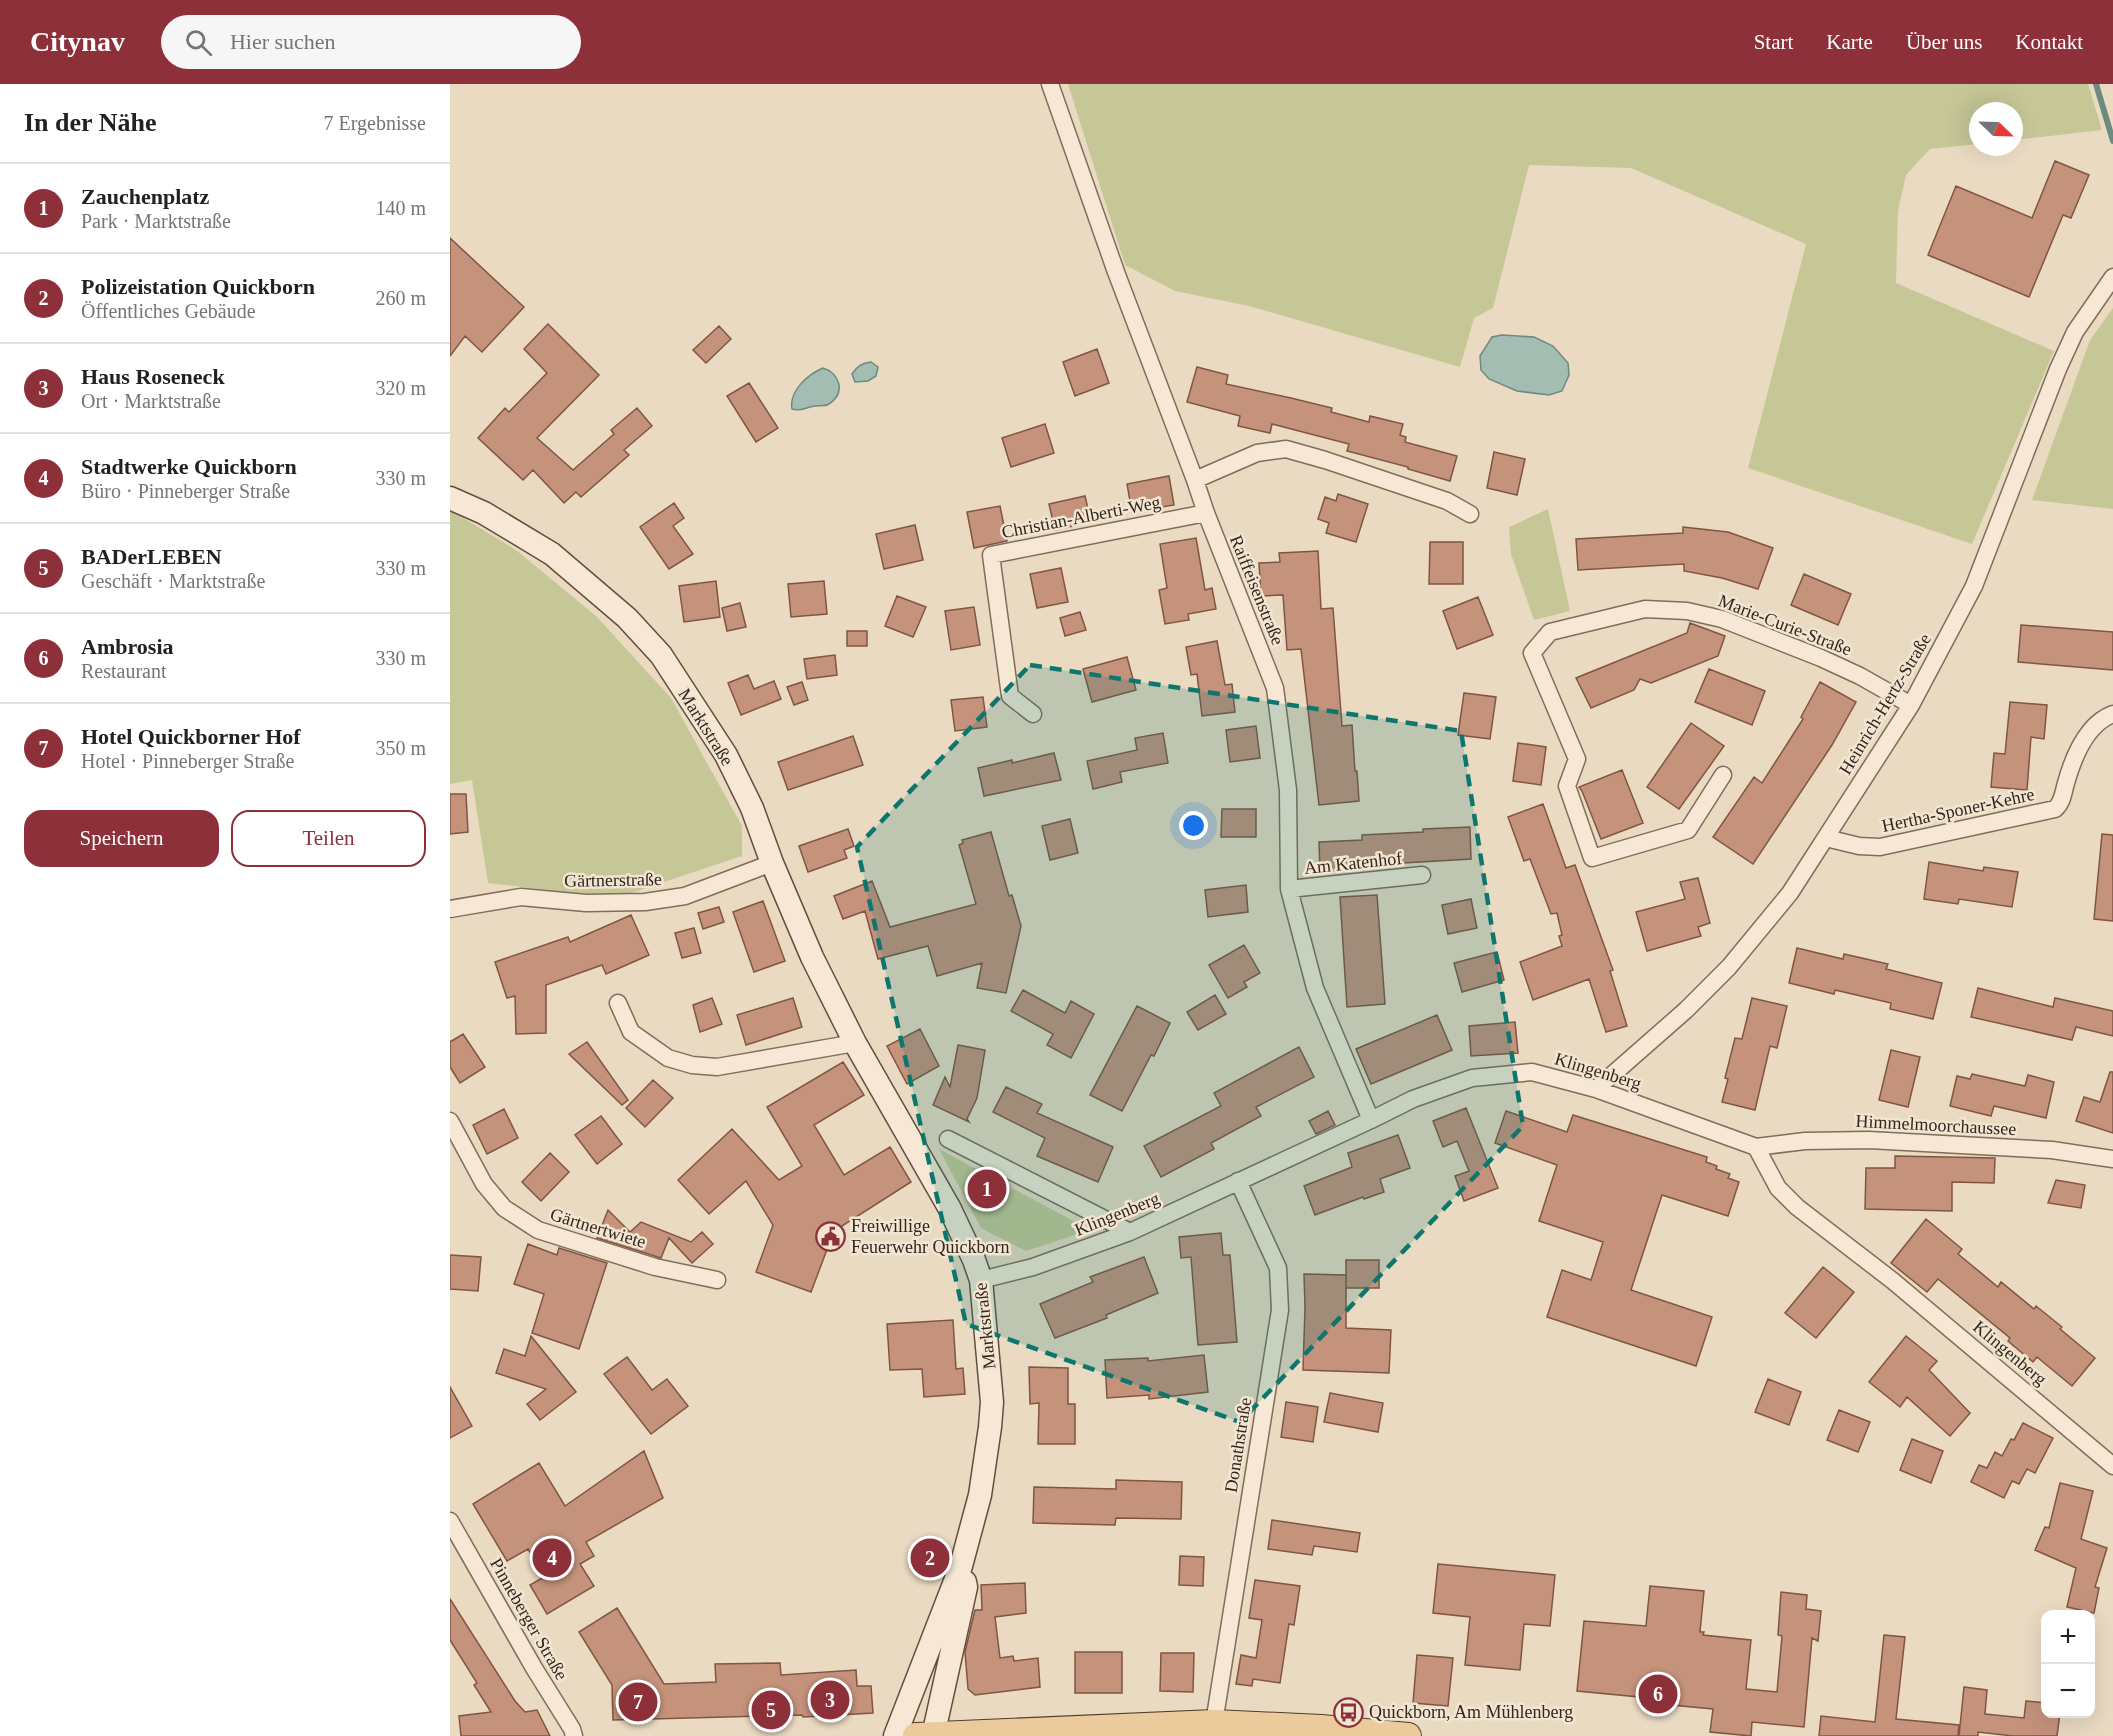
<!DOCTYPE html>
<html lang="de">
<meta charset="utf-8">
<style>
:root{--surface:#fff;--page:#f6f6f6;--text:#202124;--muted:#757577;--line:#e0e0e0;--accent:#8d303a}
body{margin:0;font-family:"Times New Roman",serif;background:var(--page);color:var(--text)}
.controls{position:absolute;right:18px;bottom:18px;display:grid;overflow:hidden;border-radius:12px;box-shadow:0 6px 24px #0002}
.controls button{width:54px;height:54px;display:grid;place-items:center;padding:0;border:0;border-bottom:2px solid var(--line);background:var(--surface);color:var(--text);font:30px sans-serif}
.compass{position:absolute;left:1519px;top:18px;width:54px;height:54px;border-radius:50%;background:var(--surface);box-shadow:0 6px 24px #0002;rotate:113deg}
.you{position:absolute;left:744px;top:742px;width:21px;height:21px;margin:-15px;border:4px solid #fff;border-radius:50%;background:#1a73e8;box-shadow:0 0 0 9px #1a73e833}
.badge{display:grid;place-items:center;width:39px;height:39px;border-radius:50%;background:var(--accent);color:#fff;font-size:20px;font-weight:700}
.pin{position:absolute;translate:-50% -50%;border:3px solid #fff;box-shadow:0 2px 6px #0006}
.list{margin:0;padding:0;list-style:none}
h2{display:flex;justify-content:space-between;align-items:center;height:78px;margin:0;padding:0 24px;font-size:26px}
h2 small{font-size:20px;font-weight:400;color:var(--muted)}
.list li{display:grid;grid-template-columns:39px 1fr auto;gap:18px;align-items:center;box-sizing:border-box;height:90px;padding:0 24px;border-top:2px solid var(--line)}
.list b{display:block;font-size:22px;white-space:nowrap}
.list p{margin:0;font-size:20px;white-space:nowrap;color:var(--muted)}
.list em{font-size:20px;font-style:normal;color:var(--muted)}
.actions{display:flex;gap:12px;padding:18px 24px}
.actions a{flex:1;padding:14px 0;border:2px solid var(--accent);border-radius:18px;text-align:center;font-size:21px;color:var(--accent)}
.actions .main{background:var(--accent);color:#fff}
.icon{flex:none;width:33px;height:33px;fill:none;stroke:currentColor;stroke-width:2;stroke-linecap:round;stroke-linejoin:round}
.map{position:relative;flex:none;width:1663px;height:1652px;overflow:hidden}
header{display:flex;align-items:center;gap:36px;box-sizing:border-box;height:84px;padding:0 30px;background:var(--accent);color:#fff}
header strong{font-size:28px}
nav{display:flex;gap:33px;margin-inline-start:auto;font-size:21px}
.search{width:420px;height:54px;background:var(--page);display:flex;align-items:center;gap:15px;box-sizing:border-box;padding:0 21px;border-radius:33px;color:var(--muted);font-size:22px}
main{display:flex}
aside{flex:1;background:var(--surface)}
.map>svg:first-child{display:block}
</style>
<header>
<strong>Citynav</strong>
<div class="search"><svg class="icon" aria-label="search" viewBox="0 0 24 24"><circle cx="10" cy="10" r="6"/><path d="M15 15l6 6"/></svg>Hier suchen</div>
<nav><a>Start</a><a>Karte</a><a>Über uns</a><a>Kontakt</a></nav>
</header>
<main>
<aside>
<h2>In der Nähe<small>7 Ergebnisse</small></h2>
<ul class="list">
<li><span class="badge">1</span><div><b>Zauchenplatz</b><p>Park · Marktstraße</p></div><em>140 m</em></li>
<li><span class="badge">2</span><div><b>Polizeistation Quickborn</b><p>Öffentliches Gebäude</p></div><em>260 m</em></li>
<li><span class="badge">3</span><div><b>Haus Roseneck</b><p>Ort · Marktstraße</p></div><em>320 m</em></li>
<li><span class="badge">4</span><div><b>Stadtwerke Quickborn</b><p>Büro · Pinneberger Straße</p></div><em>330 m</em></li>
<li><span class="badge">5</span><div><b>BADerLEBEN</b><p>Geschäft · Marktstraße</p></div><em>330 m</em></li>
<li><span class="badge">6</span><div><b>Ambrosia</b><p>Restaurant</p></div><em>330 m</em></li>
<li><span class="badge">7</span><div><b>Hotel Quickborner Hof</b><p>Hotel · Pinneberger Straße</p></div><em>350 m</em></li>
</ul>
<div class="actions"><a class="main">Speichern</a><a>Teilen</a></div>
</aside>
<div class="map">
<svg width="1663" height="1652" viewBox="0 0 1663 1652">
<rect width="100%" height="100%" fill="#eadac2"/>
<path fill="#c6c797" d="M618,0H1638L1652,46L1564,56V27H1528V60L1480,65L1456,91L1448,127L1446,199L1604,267L1522,460L1298,384L1356,160L1181,84L1079,81L1043,224L1024,234L1010,283L799,222L725,207L675,181Z
M1663,224V425L1582,416L1640,256Z
M1098,425L1120,527L1084,536L1061,470L1059,443Z
M0,426L66,466L146,532L221,614L292,742V772L166,814L38,799L22,696L0,700Z
M489,1065L640,1146L576,1167L531,1144Z"/>
<path fill="#a4bdb3" stroke="#6c8a80" stroke-width="1.5" d="M1052,251L1084,253L1103,262L1118,279L1119,291L1112,307L1099,311L1067,307L1039,295L1031,286L1030,272L1042,253Z
M421,278L428,283L426,292L418,297L405,298L402,290C407,282 412,279 421,278Z
M373,284C390,289 396,309 379,320C374,323 369,321 365,322C355,323 352,328 342,325C339,307 357,291 373,284Z"/>
<g fill="none" stroke-linecap="round" stroke-linejoin="round">
<path stroke="#6c8a80" stroke-width="6" d="M1646,0L1663,57"/>
</g>
<path fill="#c5927b" stroke="#805543" stroke-width="1.5" d="M1605,77L1639,91L1621,134L1613,131L1579,213L1478,171L1506,102L1582,134Z
M0,154L74,223L32,268L15,252L0,272Z
M98,240L149,291L87,354L123,386L164,350L161,346L187,324L202,342L174,366L179,371L131,413L126,408L114,419L83,386L73,396L28,354L55,324L59,328L97,289L74,265Z
M269,242L281,255L256,279L243,266Z
M647,265L659,299L625,312L613,278Z
M747,283L778,291L776,300L841,314L882,324L881,328L919,338L920,332L953,340L950,351L956,353L955,358L1007,372L1000,397L958,385V383L897,367L899,360L822,340L820,349L788,342L790,332L737,318Z
M299,299L328,344L306,358L277,312Z
M595,340L604,369L561,383L552,354Z
M1044,368L1075,375L1067,411L1037,404Z
M719,392L724,421L682,428L677,400Z
M888,410L918,420L906,458L876,449L879,439L868,435L875,413L886,417Z
M635,412L641,438L605,446L599,420Z
M224,419L234,434L223,442L243,470L219,485L190,443Z
M550,422L557,457L524,464L517,428Z
M465,441L473,476L434,485L426,450Z
M1233,443L1278,448L1323,464L1308,505L1272,494L1234,487V480L1128,486L1126,455L1233,449Z
M746,454L755,506L762,504L766,525L738,530L739,536L715,540L709,506L717,504L710,460Z
M980,458H1013V500H979Z
M868,467L871,525L883,524L892,642L902,641L905,687H907L909,717L869,721L851,565L837,566L833,511L811,512L809,479L830,478L829,469Z
M611,484L618,518L587,524L580,490Z
M1354,490L1401,510L1388,541L1341,521Z
M266,497L270,533L234,538L229,502Z
M374,497L377,530L341,533L338,500Z
M447,512L476,523L463,553L435,542Z
M1028,513L1043,551L1007,565L993,527Z
M290,519L296,543L277,547L272,524Z
M524,523L530,561L501,566L495,527Z
M630,528L636,546L615,552L610,534Z
M1240,539L1275,552L1268,572L1201,599L1190,595L1184,606L1141,624L1126,594L1237,549Z
M1571,541L1663,548V586L1568,578Z
M397,547H417V562H397Z
M767,557L775,601L782,600L785,628L752,632L747,590L741,591L736,563Z
M385,571L387,591L357,595L354,575Z
M677,573L686,606L642,618L633,585Z
M1259,585L1315,607L1302,641L1245,618Z
M298,591L304,605L324,597L331,615L291,631L278,599Z
M352,598L358,616L344,621L337,603Z
M1370,598L1406,618L1382,661L1303,780L1263,753L1304,693L1312,699L1353,635L1351,633Z
M1014,609L1046,613L1040,655L1008,651Z
M533,613L537,643L505,647L501,616Z
M1560,618L1597,621L1594,655L1581,653L1577,706L1541,703L1544,669L1555,670Z
M1241,639L1274,662L1229,725L1197,703Z
M806,642L810,674L780,678L776,646Z
M713,649L718,679L670,688L672,698L643,705L637,677L687,666L685,654Z
M403,652L413,681L338,706L328,678Z
M1068,659L1096,663L1091,701L1063,697Z
M604,669L611,696L534,712L528,684L562,676V679Z
M1172,686L1193,739L1151,755L1132,707L1129,703Z
M0,710H16L18,748L0,750Z
M1093,720L1116,784L1125,781L1163,886L1160,887L1177,942L1156,948L1139,895L1083,916L1070,878L1112,862L1109,852L1112,851L1107,829L1101,830L1080,775L1074,777L1058,733Z
M772,725H806V753H771Z
M620,735L628,769L600,776L592,742Z
M1020,743L1021,775L902,782L903,786L870,788L869,758L912,756V751L973,748V745Z
M398,745L404,762L394,766L397,774L358,788L349,762Z
M541,748L559,812L562,811L571,842L556,909L527,904L532,879L487,892L478,862L428,875L415,827L393,835L384,812L422,797L440,843L526,820L509,761L513,759L512,756Z
M1652,750L1663,751V837L1644,835Z
M1479,778L1533,787L1534,783L1568,788L1562,823L1509,815L1508,820L1474,815Z
M1248,794L1260,839L1248,843L1251,852L1197,867L1186,828L1235,815L1230,798Z
M796,801L798,828L758,833L755,806Z
M927,811L935,920L897,923L890,813Z
M1021,815L1027,844L998,850L992,821Z
M313,817L335,877L304,888L283,828Z
M269,823L274,838L253,845L248,829Z
M181,831L199,871L156,890L152,881L96,901V949L66,950L65,912L57,914L45,878L118,853L120,858Z
M244,844L251,869L232,874L225,849Z
M794,861L810,889L794,898L797,903L778,914L759,881Z
M1347,864L1393,875L1394,870L1438,880L1436,885L1492,899L1483,935L1440,925L1441,919L1385,906L1384,910L1339,899Z
M1047,868L1054,896L1012,908L1004,879Z
M1528,904L1603,923L1605,914L1663,927V952L1626,943L1622,956L1521,933Z
M573,906L615,929L621,917L644,930L621,974L597,961L603,950L561,927Z
M765,911L776,930L748,946L737,928Z
M262,914L272,940L250,948L243,921Z
M343,914L352,943L296,961L287,931Z
M1302,914L1337,922L1327,964L1320,962L1305,1026L1272,1018L1278,995L1275,994L1285,954L1292,955Z
M687,922L720,939L704,972L701,971L672,1027L640,1011Z
M987,931L1002,966L921,1000L906,965Z
M1065,938L1068,969L1021,972L1019,942Z
M470,945L489,982L457,1000L437,962Z
M13,950L35,983L10,999L0,983V958Z
M137,958L178,1016L172,1021L119,970Z
M508,961L535,966L527,1014L517,1035L519,1038L483,1021L495,993L500,1003Z
M849,963L864,993L806,1023L811,1032L761,1059L764,1065L711,1093L694,1062L771,1022L764,1009Z
M1441,966L1470,973L1458,1023L1429,1016Z
M393,978L414,1011L364,1041L394,1091L440,1063L461,1098L384,1147L361,1208L306,1188L323,1141L296,1097L259,1130L228,1096L282,1045L329,1096L352,1082L317,1023Z
M1660,988H1663V1049L1626,1037L1634,1013L1650,1018Z
M1522,990L1575,1002L1578,991L1604,998L1596,1034L1544,1022L1541,1032L1500,1022L1507,992L1520,995Z
M203,996L223,1014L195,1043L176,1024Z
M556,1003L592,1020L587,1029L663,1063L648,1098L587,1072L595,1054L543,1028Z
M1016,1024L1048,1104L1014,1117L1005,1092L1019,1087L1007,1057L993,1063L983,1037Z
M54,1025L68,1054L37,1070L23,1041Z
M878,1027L885,1041L866,1050L859,1037Z
M1056,1027L1117,1048L1123,1031L1257,1073L1256,1078L1267,1082L1266,1085L1280,1090L1278,1094L1289,1098L1278,1132L1212,1111L1181,1206L1262,1233L1246,1282L1097,1233L1112,1186L1141,1196L1153,1158L1089,1137L1107,1081L1045,1059Z
M151,1032L172,1060L147,1080L125,1051Z
M948,1051L960,1084L930,1095L934,1108L914,1115L913,1113L865,1131L854,1102L902,1083L898,1069Z
M100,1069L119,1088L91,1117L72,1098Z
M1445,1072L1545,1074L1544,1099L1502,1098V1127L1415,1125L1416,1084H1445Z
M1606,1096L1635,1101L1631,1124L1598,1119Z
M158,1126L180,1148L191,1138L241,1158L252,1148L263,1160L242,1179L219,1154L211,1174L147,1154Z
M1476,1135L1512,1165L1508,1170L1548,1203L1551,1198L1584,1225L1586,1222L1612,1243L1610,1245L1645,1274L1622,1302L1587,1273L1583,1278L1558,1257L1560,1254L1488,1195L1477,1208L1441,1179Z
M771,1149L773,1171H780L787,1258L748,1261L741,1173L731,1174L729,1153Z
M78,1160L107,1171L109,1164L157,1179L129,1265L82,1249L94,1210L64,1200Z
M0,1171L31,1173L28,1207L0,1205Z
M694,1173L708,1209L656,1231L657,1234L605,1254L590,1220L643,1198L640,1193Z
M896,1176H929V1204H896Z
M1373,1183L1404,1208L1366,1254L1335,1229Z
M854,1190L896,1191V1244L941,1246L939,1289L853,1286L855,1224Z
M503,1236L506,1285L513,1284L515,1310L474,1313L472,1285L440,1286L437,1240Z
M81,1252L126,1308L90,1336L77,1320L96,1305L46,1289L54,1265L75,1272Z
M1456,1252L1487,1277L1479,1286L1520,1329L1500,1352L1457,1313L1450,1323L1419,1298Z
M754,1271L758,1308L699,1315V1311L657,1314L655,1276L698,1274V1277Z
M177,1273L202,1306L217,1295L238,1322L201,1350L154,1290Z
M579,1283L618,1284V1320H625V1360H588L589,1319L580,1320Z
M1318,1295L1351,1308L1339,1341L1305,1328Z
M0,1303L22,1342L0,1354Z
M880,1309L933,1319L928,1348L874,1338Z
M836,1318L868,1323L863,1358L831,1353Z
M1389,1326L1420,1338L1408,1368L1377,1356Z
M1573,1339L1603,1354L1585,1389L1577,1385L1569,1400L1562,1397L1554,1414L1521,1398L1529,1381L1537,1384L1545,1368L1552,1372L1561,1355L1564,1356Z
M1462,1355L1493,1367L1481,1399L1450,1386Z
M194,1367L213,1414L136,1458L144,1472L130,1480L144,1502L97,1530L80,1501L94,1493L78,1465L57,1477L23,1420L89,1379L115,1422Z
M666,1396L732,1398L731,1435L666,1434L665,1441L583,1439L584,1403L666,1405Z
M1610,1399L1643,1407L1631,1455L1657,1464L1645,1503L1649,1504L1644,1529L1617,1523L1626,1484L1585,1466L1595,1443L1599,1444Z
M822,1436L910,1449L907,1468L864,1462L862,1471L818,1465Z
M730,1472L754,1473L753,1502L729,1501Z
M988,1480L1105,1491L1100,1542L1074,1540L1070,1586L1015,1581L1020,1533L983,1529Z
M805,1496L850,1502L844,1541L839,1540L830,1599L803,1595L802,1602L786,1600L791,1571L806,1574L812,1536L799,1534Z
M575,1499L576,1529L545,1533L550,1574L563,1572L564,1577L588,1574L590,1603L525,1611L518,1605L515,1568L525,1526H532L531,1501Z
M1200,1502L1254,1507L1250,1548H1254L1253,1551L1301,1556L1296,1605L1327,1608L1332,1552L1328,1551L1331,1508L1357,1511L1356,1525L1371,1527L1368,1557L1362,1554L1354,1643L1302,1638L1301,1652L1260,1648L1263,1625L1189,1618V1613L1127,1607L1134,1537L1196,1542Z
M0,1515L65,1617L75,1628L87,1626L100,1652H11L9,1632L41,1628L24,1601L27,1599L0,1556Z
M167,1524L214,1600L266,1598L265,1580L330,1579L331,1591L406,1586L407,1602H421L423,1629L353,1633L352,1631L163,1636L162,1601L129,1548Z
M1434,1551L1455,1553L1446,1635L1509,1641L1508,1652H1369L1371,1632L1425,1638Z
M625,1568H672V1609H625Z
M711,1569H744L743,1608L710,1607Z
M967,1571L1003,1574L998,1622L963,1619Z
M1514,1603L1537,1606L1535,1630L1574,1634L1576,1617L1596,1619V1629H1610L1607,1652H1563L1528,1648V1652H1509Z"/>
<g fill="none" stroke-linecap="round" stroke-linejoin="round">
<defs>
<path id="minor" d="M600,0L666,188L745,396L756,429L825,604L838,706L839,805L865,904L921,1036
M745,396L807,369L836,365L875,376L997,417L1020,430
M583,630L560,612L541,471L756,429
M1273,691L1238,746L1142,774L1117,702L1127,675L1082,569L1100,548L1195,525L1237,527L1272,535L1371,574L1410,592L1461,621
M1376,754L1409,762L1430,763L1605,725C1613,718 1613,709 1616,699C1623,674 1636,640 1663,630
M839,805L972,791
M0,825L71,813L136,819L195,818L235,812L322,779
M168,919L181,948L218,974L242,981L267,983L405,959
M1146,1005L1236,926L1279,883L1340,809L1461,621L1524,502L1608,285L1625,248L1663,193
M0,1037L34,1100L54,1124L88,1146L205,1183L267,1196
M498,1055L680,1148
M1306,1063L1355,1057L1419,1056L1602,1066L1663,1075
M531,1196L583,1183L680,1148L921,1036L963,1015L1022,994L1082,988L1146,1005L1306,1063L1328,1104L1347,1123L1443,1197L1663,1382
M0,1437L84,1584L122,1645L124,1652
M760,1652L764,1639L830,1226L828,1184L788,1097"/>
<path id="secondary" d="M0,414L34,429L102,470L177,534L211,571L276,671L302,724L322,779L362,873L405,959L500,1125L524,1176L531,1196L542,1318L540,1343L530,1411L511,1482L445,1652
M483,1652L516,1503L515,1498"/>
<path id="primary" d="M466,1652L764,1639L871,1644L958,1652"/>
</defs>
<use href="#minor" stroke="#826c5b" stroke-width="19"/>
<use href="#secondary" stroke="#644d3e" stroke-width="25"/>
<use href="#primary" stroke="#503b2f" stroke-width="28"/>
<use href="#minor" stroke="#f6e8d5" stroke-width="16"/>
<use href="#secondary" stroke="#f6e8d5" stroke-width="22"/>
<use href="#primary" stroke="#ebcb9c" stroke-width="26"/>
</g>
<path fill="#0f766e" fill-opacity="0.2" stroke="#0f766e" stroke-width="4.5" stroke-dasharray="12 8" stroke-linejoin="round" d="M580,581L1011,647L1073,1042L790,1338L516,1240L407,763Z"/>
<defs>
<symbol id="civic-ring" viewBox="-11 -11 22 22"><circle r="9.5" fill="#f2e5d1" stroke="#8d303a" stroke-width="1.5"/><path d="M-.6-6.5H3V-4.5H.6V-3L4-1V1h2V6H-6V1h2V-1L-.6-3ZM-1.2 2.5V6h2.4V2.5Z" fill="#8d303a"/></symbol>
<symbol id="bus-ring" viewBox="-11 -11 22 22"><circle r="9.5" fill="#f2e5d1" stroke="#8d303a" stroke-width="1.5"/><path d="M-5-6H5V4H4V6H2V4H-2V6H-4V4H-5ZM-3.5-4V0h7V-4ZM-3.5 1.2v1.5H-2V1.2ZM2 1.2v1.5H3.5V1.2Z" fill="#8d303a"/></symbol>
</defs>
<g fill-rule="evenodd">
<use href="#civic-ring" x="364" y="1136" width="33" height="33"/>
<use href="#bus-ring" x="882" y="1612" width="33" height="33"/>
</g>
<g text-anchor="middle" stroke-width="5" stroke-linejoin="round" paint-order="stroke">
<g font-size="18" fill="#33261e" stroke="#f2e5d1">
<text transform="translate(631 433) rotate(-11)" y="6">Christian-Alberti-Weg</text>
<text transform="translate(807 506) rotate(68)" y="6">Raiffeisenstraße</text>
<text transform="translate(1335 541) rotate(21)" y="6">Marie-Curie-Straße</text>
<text transform="translate(1435 620) rotate(-59)" y="6">Heinrich-Hertz-Straße</text>
<text transform="translate(256 643) rotate(58)" y="6">Marktstraße</text>
<text transform="translate(1508 726) rotate(-12)" y="6">Hertha-Sponer-Kehre</text>
<text transform="translate(903 779) rotate(-6)" y="6">Am Katenhof</text>
<text transform="translate(163 796) rotate(-1)" y="6">Gärtnerstraße</text>
<text transform="translate(1148 987) rotate(17)" y="6">Klingenberg</text>
<text transform="translate(1486 1041) rotate(3)" y="6">Himmelmoorchaussee</text>
<text transform="translate(667 1130) rotate(-22)" y="6">Klingenberg</text>
<text transform="translate(148 1144) rotate(17)" y="6">Gärtnertwiete</text>
<text transform="translate(535 1242) rotate(-96)" y="6">Marktstraße</text>
<text transform="translate(1560 1269) rotate(40)" y="6">Klingenberg</text>
<text transform="translate(788 1361) rotate(-81)" y="6">Donathstraße</text>
<text transform="translate(79 1535) rotate(60)" y="6">Pinneberger Straße</text>
</g>
<g font-size="18" fill="#33261e" stroke="#f2e5d1" text-anchor="start">
<text x="401" y="1148">Freiwillige<tspan x="401" dy="21">Feuerwehr Quickborn</tspan></text>
<text x="919" y="1634">Quickborn, Am Mühlenberg</text>
</g>
</g>
</svg>
<div class="controls">
<button>+</button>
<button>−</button>
</div>
<svg class="compass" viewBox="-18 -18 36 36"><path d="M0-13l5 13h-10z" fill="#e53935"/><path d="M0 13l5-13h-10z" fill="#757577"/></svg>
<div class="you"></div>
<div class="pin badge" style="left:537px;top:1105px">1</div>
<div class="pin badge" style="left:480px;top:1474px">2</div>
<div class="pin badge" style="left:380px;top:1616px">3</div>
<div class="pin badge" style="left:102px;top:1474px">4</div>
<div class="pin badge" style="left:321px;top:1626px">5</div>
<div class="pin badge" style="left:1208px;top:1610px">6</div>
<div class="pin badge" style="left:188px;top:1618px">7</div>
</div>
</main>
